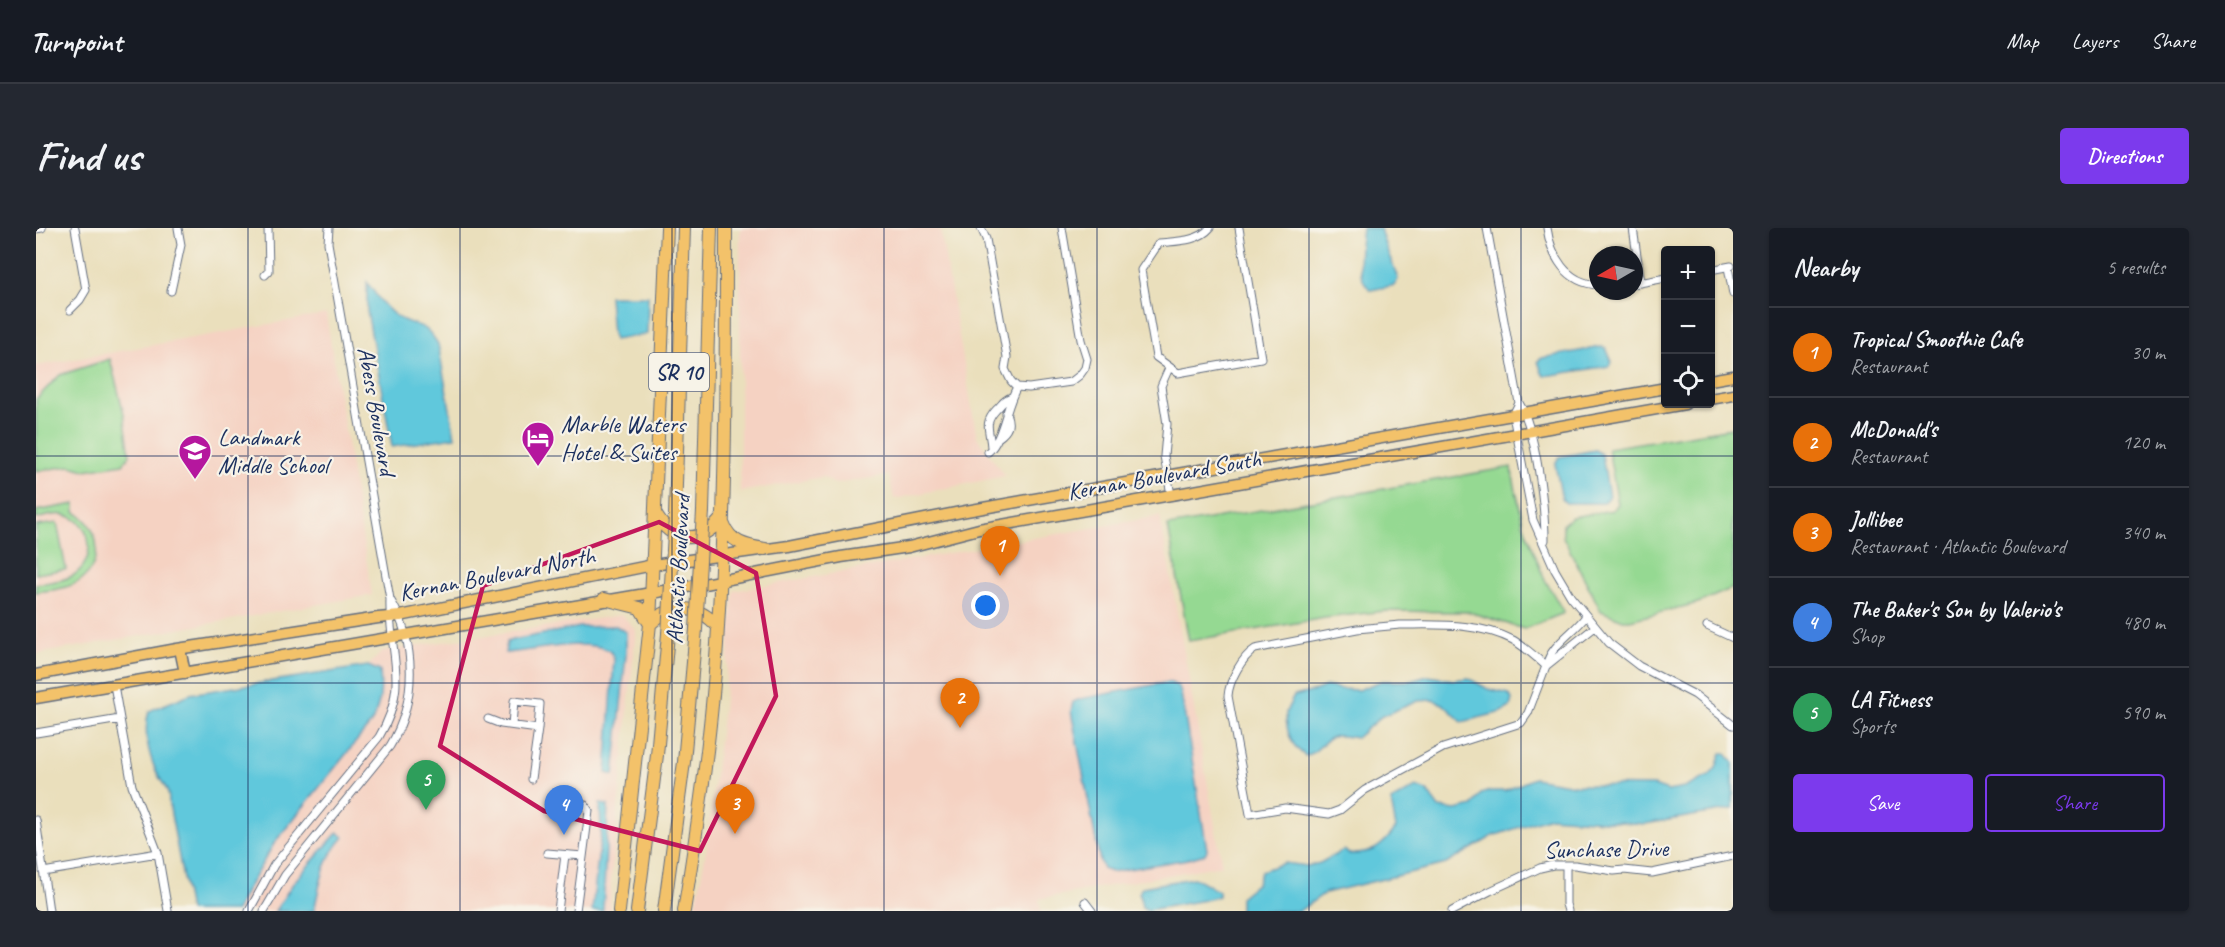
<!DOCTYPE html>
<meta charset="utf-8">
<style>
:root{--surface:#171b24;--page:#242831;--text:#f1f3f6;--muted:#9ea1a6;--line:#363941;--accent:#7c3aed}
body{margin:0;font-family:Caveat,sans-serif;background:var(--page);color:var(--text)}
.controls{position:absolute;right:18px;top:18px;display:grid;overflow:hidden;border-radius:6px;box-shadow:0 2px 4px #0004}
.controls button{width:54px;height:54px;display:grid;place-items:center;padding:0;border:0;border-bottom:2px solid var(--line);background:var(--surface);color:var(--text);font:30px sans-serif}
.compass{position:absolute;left:1553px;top:18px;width:54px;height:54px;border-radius:50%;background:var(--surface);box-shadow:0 2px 4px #0004;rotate:261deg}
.you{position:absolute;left:950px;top:378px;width:21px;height:21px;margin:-15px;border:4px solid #fff;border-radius:50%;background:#1a73e8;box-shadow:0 0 0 9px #1a73e833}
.badge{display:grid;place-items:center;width:39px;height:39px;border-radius:50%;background:var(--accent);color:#fff;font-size:20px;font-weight:700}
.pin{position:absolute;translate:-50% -50px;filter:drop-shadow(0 2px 3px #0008)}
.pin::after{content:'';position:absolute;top:32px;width:21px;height:18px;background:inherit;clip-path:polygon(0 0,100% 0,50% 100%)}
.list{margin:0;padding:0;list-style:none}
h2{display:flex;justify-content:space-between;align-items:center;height:78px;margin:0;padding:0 24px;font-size:26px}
h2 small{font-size:20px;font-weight:400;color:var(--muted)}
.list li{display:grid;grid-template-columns:39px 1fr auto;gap:18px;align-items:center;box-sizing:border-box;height:90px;padding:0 24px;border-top:2px solid var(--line)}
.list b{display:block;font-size:22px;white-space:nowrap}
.list p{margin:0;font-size:20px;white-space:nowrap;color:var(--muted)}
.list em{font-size:20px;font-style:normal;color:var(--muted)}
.actions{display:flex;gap:12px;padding:18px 24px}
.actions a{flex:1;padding:14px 0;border:2px solid var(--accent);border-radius:6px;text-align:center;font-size:21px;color:var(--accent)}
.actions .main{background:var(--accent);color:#fff}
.icon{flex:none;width:33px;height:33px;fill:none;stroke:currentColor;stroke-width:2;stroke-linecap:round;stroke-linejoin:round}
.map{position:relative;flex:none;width:1697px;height:683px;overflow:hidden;border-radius:6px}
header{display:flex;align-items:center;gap:36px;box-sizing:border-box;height:84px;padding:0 30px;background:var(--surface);border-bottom:2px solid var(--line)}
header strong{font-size:28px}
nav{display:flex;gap:33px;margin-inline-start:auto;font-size:21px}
.intro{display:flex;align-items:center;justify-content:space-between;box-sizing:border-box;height:144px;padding:0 36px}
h1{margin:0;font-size:42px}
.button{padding:15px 27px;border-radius:6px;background:var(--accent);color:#fff;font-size:21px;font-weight:700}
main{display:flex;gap:36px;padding:0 36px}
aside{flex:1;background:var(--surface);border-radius:6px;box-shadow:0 2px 4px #0004}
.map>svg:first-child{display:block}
</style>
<header>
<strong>Turnpoint</strong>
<nav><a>Map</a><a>Layers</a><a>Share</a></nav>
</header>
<div class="intro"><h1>Find us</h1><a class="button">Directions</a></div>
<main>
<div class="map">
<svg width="1697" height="683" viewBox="0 0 1697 683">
<rect width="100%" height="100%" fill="#f7f3e8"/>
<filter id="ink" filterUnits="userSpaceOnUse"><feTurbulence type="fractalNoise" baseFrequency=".0167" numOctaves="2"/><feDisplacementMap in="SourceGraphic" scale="12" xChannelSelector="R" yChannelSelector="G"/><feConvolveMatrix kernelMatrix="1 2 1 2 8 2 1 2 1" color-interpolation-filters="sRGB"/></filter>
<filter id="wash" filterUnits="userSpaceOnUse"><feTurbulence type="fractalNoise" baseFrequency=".008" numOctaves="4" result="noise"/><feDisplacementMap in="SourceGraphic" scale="24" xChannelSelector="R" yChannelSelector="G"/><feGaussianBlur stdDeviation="1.35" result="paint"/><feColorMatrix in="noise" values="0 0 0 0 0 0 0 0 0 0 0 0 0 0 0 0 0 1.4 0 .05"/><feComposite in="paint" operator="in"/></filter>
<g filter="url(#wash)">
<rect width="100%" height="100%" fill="#eadfbc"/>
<path fill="#f5d2c2" d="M704,0H904L941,209L969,248L858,271L853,247L799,256L787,249L704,264Z
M290,86L336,367L0,426V138Z
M1124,288L1186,637L1003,671L1005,683H659L670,623L688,472L698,363Z
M586,387L600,402L575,652L574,683H200L211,661L239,614L336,494L344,443L332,438L347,423Z"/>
<path fill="#95d992" stroke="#588478" stroke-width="1.5" d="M74,131L88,186L94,227L87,236L49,242L34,238L0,243V171L24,147Z
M1697,200V360L1662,375L1594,392H1587L1565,383L1527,309V296L1536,289L1577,282L1582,276L1572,220Z
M1475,239L1487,295L1507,348L1528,385L1488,401L1433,384L1349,383L1289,390L1153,413L1132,298Z
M39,276V284C64,298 69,333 45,352C33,361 15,362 0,364V356C12,354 26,354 36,348C62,334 57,293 28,287C19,285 8,289 0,291V283Z
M21,295L30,341L0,346V298Z"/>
<path fill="#60c8dc" stroke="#3e7c9d" stroke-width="1.5" d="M1326,0H1344C1348,19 1357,34 1362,51L1359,57L1335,62C1318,49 1324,20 1326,0Z
M331,54C340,67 350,82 363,90C383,101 387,92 402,116L419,209L356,219L331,83Z
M573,68H612L611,106L578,112L576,106Z
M1565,119L1570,120L1576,134L1573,138L1509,148L1506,145L1502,133L1506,130Z
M1559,222L1566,227L1573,269L1568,275H1530L1526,271L1519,236L1523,229Z
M580,398L590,404V426L578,547L570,545L578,431C577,427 575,423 570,421C544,411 497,423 469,425L471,414L476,412L544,399Z
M332,438L344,443C346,464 344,475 336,494L239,614L211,661L200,683H153L133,575C133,559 127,558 121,545C112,526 107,502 113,483L154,466Z
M1392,448L1418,452L1432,450L1452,461L1473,466L1476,471L1474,479L1466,484L1426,494L1407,476L1397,472L1382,473L1346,488L1320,510C1314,509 1305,507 1299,508C1287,511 1282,525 1270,528C1255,519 1250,503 1250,485C1251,480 1256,473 1258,468L1276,464L1290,458L1304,461L1322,462L1345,453H1374Z
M1133,454L1142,458L1145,465L1171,622L1169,626L1152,631L1075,644L1067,641L1064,633L1035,483L1037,474L1044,471Z
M1685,525H1689L1697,534V581L1609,596L1514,589L1457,608L1410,636L1289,665L1263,683H1204V669L1221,655L1225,643L1248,635L1271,638L1284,635L1308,622L1313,626C1336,627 1347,618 1360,600L1355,573L1380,559L1391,563L1403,580L1420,582L1437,578L1445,566L1454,563H1469L1498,550L1538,557L1618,558L1632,563L1648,560L1673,548L1680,540Z
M564,576L572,577L567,683H556L565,604Z
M302,604L308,609C286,634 285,652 278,683H239L258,654Z
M1157,650C1167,652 1174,660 1183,663V668L1169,672L1112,682L1106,679L1103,664L1107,659Z"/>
</g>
<g filter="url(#ink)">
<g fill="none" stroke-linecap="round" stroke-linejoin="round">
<defs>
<path id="street" d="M945,0L950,11L971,129L969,141L975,153L981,159L993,160L1035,154L1044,147L1049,140L1051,131L1045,112L1026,0
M1174,0C1162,14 1140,13 1123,15L1105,42L1120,129L1142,145L1225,130L1203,0
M1451,0L1483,175C1500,201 1509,280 1509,312
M1511,0C1515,28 1530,55 1562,57
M1597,0L1605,55
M0,1L6,0
M1692,39L1697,66
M1674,42L1695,38
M229,47L233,43L232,0
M1598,56L1630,50
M135,63L145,17L142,0
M34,82L44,72L50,62L39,0
M1133,140L1125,158L1131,196L1128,228L1135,267
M1483,175L1477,187L1497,292L1519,342L1535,369L1573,415L1603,438L1659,467L1697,497
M962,210C972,203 975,197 970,185
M955,219C954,202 947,196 960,182C966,177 967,172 975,169
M952,224C967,212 970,177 981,159
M1550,388C1538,405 1515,416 1510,438L1559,399
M1364,397C1401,397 1443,394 1477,412C1489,419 1500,429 1510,438L1492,485L1485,495L1407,520L1329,562L1304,582L1293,586L1249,580L1214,586L1192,468C1193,453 1206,429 1219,421L1321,401Z
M1671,398L1697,410
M78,457L84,491
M452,491L465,496L502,501L495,551
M476,497L478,473L504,476L502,501
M0,505L84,491L96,558L122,625L132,683
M516,573L549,577L553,583L540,683
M0,592L13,683
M511,625L547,628
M1530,637V676L1532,683
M7,644L122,625
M1049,674L1056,683
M213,683L238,637L343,509C375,456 352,426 354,371L292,15L293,0
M228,683L249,647L354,518C381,474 381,415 354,371
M522,683L529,627
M1416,683L1454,663L1504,640L1517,637H1539L1578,643L1588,642L1616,645L1697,628"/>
<path id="primary" d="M1674,152L1697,148
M1674,171L1697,167
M144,421L149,445
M0,447L141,421L342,390L364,388L617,337L753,318L930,283L1630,160
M0,470L668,356L805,329L873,319L943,301L1649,176"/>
<path id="highway" d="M667,283L675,0
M619,285C635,315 664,317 685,291
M639,288L648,0
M687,295C694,315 710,318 729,321
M568,371L604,380L614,396C635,375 663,376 682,399
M583,683L614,396L631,0
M601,683L621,527L632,406
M628,683L648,534L660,401
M648,683C663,589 677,494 682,399C690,266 690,133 690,0"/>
</defs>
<use href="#street" stroke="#636d7f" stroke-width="9"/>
<use href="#primary" stroke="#636d7f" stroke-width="13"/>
<use href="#highway" stroke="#636d7f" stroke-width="14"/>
<use href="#street" stroke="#fff" stroke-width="7"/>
<use href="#primary" stroke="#f3c26a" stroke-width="10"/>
<use href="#highway" stroke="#f3c26a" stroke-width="12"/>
<defs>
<path id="highway-bridge" d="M660,401L667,283
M632,406L639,288"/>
</defs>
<use href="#highway-bridge" stroke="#636d7f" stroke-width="14" stroke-linecap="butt"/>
<use href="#highway-bridge" stroke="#f3c26a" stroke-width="12"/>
</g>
</g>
<path fill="none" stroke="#c2185b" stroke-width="4.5" stroke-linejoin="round" d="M623,294L720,345L740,468L664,623L508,583L404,518L447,358Z"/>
<path fill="none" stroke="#1b2f5e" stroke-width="1.5" stroke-opacity="0.55" d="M212,0V683M424,0V683M636,0V683M848,0V683M1061,0V683M1273,0V683M1485,0V683M0,228H1697M0,455H1697"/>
<defs>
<symbol id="hotel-pin" viewBox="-11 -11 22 30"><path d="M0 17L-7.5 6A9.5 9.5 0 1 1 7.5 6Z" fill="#b5179e" stroke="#f7f3e8"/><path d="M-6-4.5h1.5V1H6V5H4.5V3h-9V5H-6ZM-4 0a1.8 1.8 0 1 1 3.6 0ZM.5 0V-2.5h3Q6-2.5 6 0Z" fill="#fff"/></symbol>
<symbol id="school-pin" viewBox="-11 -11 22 30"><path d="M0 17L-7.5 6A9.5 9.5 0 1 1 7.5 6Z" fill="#b5179e" stroke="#f7f3e8"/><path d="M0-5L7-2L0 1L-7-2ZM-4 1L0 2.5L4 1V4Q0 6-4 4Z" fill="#fff"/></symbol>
</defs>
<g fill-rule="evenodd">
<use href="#hotel-pin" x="483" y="191" width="38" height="52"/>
<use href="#school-pin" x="140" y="204" width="38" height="52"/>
</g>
<g text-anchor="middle" stroke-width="4.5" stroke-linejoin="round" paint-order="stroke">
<rect fill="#f7f3e8" stroke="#5d6a87" stroke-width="1.5" x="613" y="125" width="60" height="38" rx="4.5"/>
<g font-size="22" font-weight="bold" fill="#1b2f5e">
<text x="643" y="152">SR 10</text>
</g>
<g font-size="24" fill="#1b2f5e" stroke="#f7f3e8">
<text transform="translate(341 183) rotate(80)" y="8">Abess Boulevard</text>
<text transform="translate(1128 247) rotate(-10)" y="8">Kernan Boulevard South</text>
<text transform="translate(642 341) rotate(-87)" y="8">Atlantic Boulevard</text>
<text transform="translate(461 346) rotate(-11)" y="8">Kernan Boulevard North</text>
<text transform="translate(1570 621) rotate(-1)" y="8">Sunchase Drive</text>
</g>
<g font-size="24" fill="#1b2f5e" stroke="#f7f3e8" text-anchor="start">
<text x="525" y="204">Marble Waters<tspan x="525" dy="28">Hotel &amp; Suites</tspan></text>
<text x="182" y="217">Landmark<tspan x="182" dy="28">Middle School</tspan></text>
</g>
</g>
</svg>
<div class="controls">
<button>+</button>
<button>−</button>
<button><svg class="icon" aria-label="locate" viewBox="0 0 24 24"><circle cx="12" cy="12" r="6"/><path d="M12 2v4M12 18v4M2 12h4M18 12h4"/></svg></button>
</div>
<svg class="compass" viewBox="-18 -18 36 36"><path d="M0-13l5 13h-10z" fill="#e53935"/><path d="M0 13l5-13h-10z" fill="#9ea1a6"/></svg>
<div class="you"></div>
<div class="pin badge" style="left:964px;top:348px;background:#e8710a">1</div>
<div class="pin badge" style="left:924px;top:500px;background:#e8710a">2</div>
<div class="pin badge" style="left:699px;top:606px;background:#e8710a">3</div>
<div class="pin badge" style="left:528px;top:607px;background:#3f7fe0">4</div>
<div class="pin badge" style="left:390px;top:582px;background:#2e9e5b">5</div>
</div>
<aside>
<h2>Nearby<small>5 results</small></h2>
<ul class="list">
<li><span class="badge" style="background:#e8710a">1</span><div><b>Tropical Smoothie Cafe</b><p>Restaurant</p></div><em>30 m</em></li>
<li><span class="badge" style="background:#e8710a">2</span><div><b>McDonald's</b><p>Restaurant</p></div><em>120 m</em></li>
<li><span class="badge" style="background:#e8710a">3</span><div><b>Jollibee</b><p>Restaurant · Atlantic Boulevard</p></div><em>340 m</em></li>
<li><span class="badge" style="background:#3f7fe0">4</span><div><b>The Baker's Son by Valerio's</b><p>Shop</p></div><em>480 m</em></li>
<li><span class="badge" style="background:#2e9e5b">5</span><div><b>LA Fitness</b><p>Sports</p></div><em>590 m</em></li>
</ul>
<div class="actions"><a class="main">Save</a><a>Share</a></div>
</aside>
</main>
